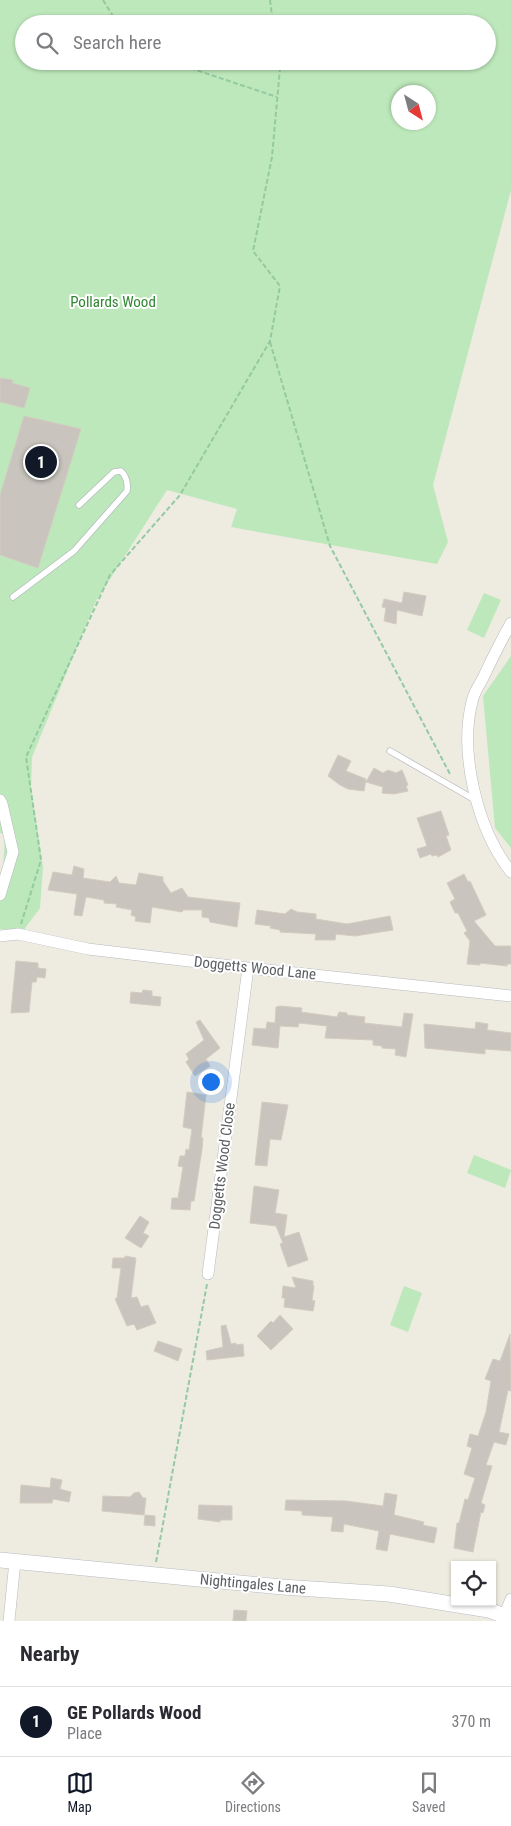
<!DOCTYPE html>
<style>
:root{--surface:#fff;--page:#f7f7f7;--text:#2b2b33;--muted:#7c7c81;--line:#e1e1e2;--accent:#111827}
body{margin:0;font-family:"Roboto Condensed",sans-serif;background:var(--page);color:var(--text)}
.controls{position:absolute;right:15px;bottom:15px;display:grid;overflow:hidden;border-radius:0px;box-shadow:0 1px 4px #0004}
.controls button{width:45px;height:45px;display:grid;place-items:center;padding:0;border:0;border-bottom:1px solid var(--line);background:var(--surface);color:var(--text);font:25px sans-serif}
.compass{position:absolute;left:391px;top:85px;width:45px;height:45px;border-radius:50%;background:var(--surface);box-shadow:0 1px 4px #0004;rotate:144deg}
.you{position:absolute;left:210px;top:1081px;width:18px;height:18px;margin:-12px;border:4px solid #fff;border-radius:50%;background:#1a73e8;box-shadow:0 0 0 8px #1a73e833}
.badge{display:grid;place-items:center;width:32px;height:32px;border-radius:50%;background:var(--accent);color:#fff;font-size:16px;font-weight:700}
.pin{position:absolute;translate:-50% -50%;border:2px solid #fff;box-shadow:0 1px 5px #0006}
.list{margin:0;padding:0;list-style:none}
h2{display:flex;justify-content:space-between;align-items:center;height:65px;margin:0;padding:0 20px;font-size:21px}
h2 small{font-size:16px;font-weight:400;color:var(--muted)}
.list li{display:grid;grid-template-columns:32px 1fr auto;gap:15px;align-items:center;box-sizing:border-box;height:70px;padding:0 20px;border-top:1px solid var(--line)}
.list b{display:block;font-size:19px;white-space:nowrap}
.list p{margin:0;font-size:16px;white-space:nowrap;color:var(--muted)}
.list em{font-size:16px;font-style:normal;color:var(--muted)}
.icon{flex:none;width:28px;height:28px;fill:none;stroke:currentColor;stroke-width:2;stroke-linecap:round;stroke-linejoin:round}
.map{position:relative;flex:none;width:511px;height:1621px;overflow:hidden}
.search{position:absolute;background:var(--surface);box-shadow:0 1px 4px #0004;left:15px;right:15px;top:15px;height:55px;display:flex;align-items:center;gap:12px;box-sizing:border-box;padding:0 18px;border-radius:28px;color:var(--muted);font-size:19px}
.sheet{height:135px;background:var(--surface)}
nav{display:flex;justify-content:space-around;align-items:center;box-sizing:border-box;height:70px;border-top:1px solid var(--line);background:var(--surface);font-size:14px;color:var(--muted)}
nav a{display:grid;justify-items:center;gap:2px}
nav .on{color:var(--accent)}
.map>svg:first-child{display:block}
</style>
<div class="map">
<svg width="511" height="1621" viewBox="0 0 511 1621">
<rect width="100%" height="100%" fill="#eeebe1"/>
<path fill="#bde8bb" fill-rule="evenodd" d="M0,0H511V190L433,485L448,542L437,564L231,527L237,509L167,490L96,601L32,757L31,787L43,867L40,908L23,931L0,929V879L3,871L5,834L0,833ZM24,24H487V61H24ZM398,92H428V122H398Z
M484,593L501,600L484,638L467,630Z
M511,656V848L495,828L483,696Z
M474,1155L511,1170L505,1188L467,1173Z
M404,1286L422,1293L408,1332L390,1325Z"/>
<path fill="#c9c5be" stroke="#d3ccbf" d="M0,378L13,380L12,383L30,388L24,408L0,402Z
M24,416L81,429L38,568L0,555V495Z
M404,592L426,596L422,616L397,610L396,624L384,621L386,608L382,607L384,599L402,603Z
M338,755L351,761L346,771L366,779L364,791L348,789L340,785L328,776Z
M374,768L383,773L388,770L396,773L402,770L408,785L406,786L408,791L394,794L382,793L383,787L366,782Z
M441,811L449,835L446,836L451,850L438,857L437,855L432,856L431,854L420,858L417,849L427,846L417,818Z
M74,866L84,869L83,878L110,882L116,876L119,883L136,885L139,873L163,877V881L171,893L182,888L188,897L240,903L237,927L210,922L209,918L202,917V910H183L182,912L152,907L150,923L135,921L136,917L131,915L132,910L116,907L117,904L104,903V900L86,897L82,916L74,915L77,894L48,890L53,872L72,875Z
M464,874L468,882L470,881L486,915L474,921L495,946H511V964H507V966L480,963V965L467,964L470,941L464,933L467,931L458,913H455L450,902L455,899L447,883Z
M291,909L297,912L316,914V919L347,924L390,916L393,930L355,936L336,934L335,940H315L316,934L280,932V930L270,928L271,926L255,924L257,910L285,914Z
M16,961L38,963V968L46,969L45,978L37,977L36,982H32L29,1012L11,1013Z
M143,990L152,991V996L161,997L160,1006L130,1003L131,992L142,993Z
M280,1006L302,1008L301,1012L337,1017L339,1012L347,1013V1015L365,1017L364,1023L402,1027L404,1013L413,1014L406,1057L395,1055L396,1049L382,1048V1046L373,1045V1040L325,1038L327,1026L299,1023L298,1027L280,1026L278,1048L252,1045L254,1028L266,1029L267,1022L275,1023L276,1007Z
M200,1020L220,1048L206,1059L210,1066L195,1076L186,1062L189,1059L186,1054L204,1040L196,1022Z
M476,1022L488,1024L487,1030L511,1033V1051L485,1049V1054L425,1048L424,1024L475,1029Z
M187,1092L206,1095L201,1138H203L202,1149L194,1201H191L190,1210L171,1209L172,1198H178L183,1167L178,1166L180,1156H185L186,1149L189,1150L192,1129L183,1127Z
M262,1102L288,1105L281,1140L270,1139L267,1166L255,1165Z
M254,1186L279,1190L275,1213L287,1215L284,1237L299,1232L308,1260L288,1267L280,1244L283,1243L276,1226L250,1223Z
M140,1216L149,1222L143,1233L149,1236L141,1248L125,1238Z
M125,1256L136,1258L131,1298L137,1297L141,1307L148,1305L156,1323L137,1330L134,1324L127,1326L115,1299L117,1298L121,1268H112L113,1258H125Z
M292,1277L313,1281V1286H314L312,1300L315,1301L313,1311L284,1307L285,1298H282L283,1286L296,1288Z
M280,1315L293,1329L271,1350L257,1336L271,1321L273,1323Z
M226,1325L231,1344L236,1343V1345L243,1344L244,1356L207,1360L206,1351L223,1347L221,1326Z
M510,1334L511,1391L508,1390L499,1432L509,1434L506,1445L494,1442L486,1465L492,1466L481,1503L485,1505L483,1513L481,1512L473,1552L454,1548L457,1523H459L465,1499L468,1500L475,1478L464,1474L472,1448L467,1446L470,1434L478,1436L486,1412L491,1381L485,1379L493,1359L500,1361Z
M158,1341L182,1349L178,1361L154,1351Z
M51,1478L62,1480L60,1489L71,1492L69,1502L53,1499L52,1503H20L21,1485L50,1488Z
M139,1492L143,1498H146L144,1515L102,1511L103,1496L130,1497L134,1493Z
M385,1493L397,1495L394,1515L424,1522L423,1525L437,1528L434,1543L390,1534L387,1551L376,1549L379,1531L344,1524L343,1532L331,1531L333,1517L302,1515V1511L285,1510L286,1500L346,1501L383,1506Z
M199,1505L232,1506V1520H220V1522L198,1519Z
M145,1515L155,1516V1526L144,1525Z
M234,1610L247,1611L246,1621H233Z"/>
<g fill="none" stroke-linecap="round" stroke-linejoin="round">
<defs>
<path id="lane" d="M13,597L74,551L127,491C128,483 127,477 121,471L114,472L79,505
M390,751L477,801"/>
<path id="street" d="M511,623C501,641 492,659 483,678C480,684 475,691 473,698C458,751 477,829 511,872
M0,800L2,804L13,852L0,895
M0,936L18,934L88,949L248,968L511,996
M208,1274L248,968
M504,1616L511,1599
M9,1621L15,1561"/>
<path id="secondary" d="M0,1560L282,1587L389,1594L489,1610L504,1616L510,1621"/>
</defs>
<use href="#lane" stroke="#b7babf" stroke-width="7"/>
<use href="#street" stroke="#b7babf" stroke-width="12"/>
<use href="#secondary" stroke="#b7bbc1" stroke-width="16"/>
<path stroke="#94caa2" stroke-width="2" stroke-dasharray="5 2.5" stroke-linecap="butt" d="M103,0L118,24
M270,0L273,24
M169,61L277,97
M270,342L330,546L451,776
M21,924L41,860L26,757L110,575L180,495L270,341L280,286L253,251L272,157L280,68L279,61
M156,1562L207,1284"/>
<use href="#lane" stroke="#fff" stroke-width="5.5"/>
<use href="#street" stroke="#fff" stroke-width="11"/>
<use href="#secondary" stroke="#fff" stroke-width="15"/>
</g>
<g text-anchor="middle" stroke-width="4" stroke-linejoin="round" paint-order="stroke">
<g font-size="15" fill="#2e8630" stroke="#fff">
<text x="113" y="307">Pollards Wood</text>
</g>
<g font-size="15" fill="#5a5e63" stroke="#fff">
<text transform="translate(255 968) rotate(6)" y="5">Doggetts Wood Lane</text>
<text transform="translate(222 1166) rotate(-83)" y="5">Doggetts Wood Close</text>
<text transform="translate(253 1584) rotate(5)" y="5">Nightingales Lane</text>
</g>
</g>
</svg>
<div class="controls">
<button><svg class="icon" aria-label="locate" viewBox="0 0 24 24"><circle cx="12" cy="12" r="6"/><path d="M12 2v4M12 18v4M2 12h4M18 12h4"/></svg></button>
</div>
<svg class="compass" viewBox="-18 -18 36 36"><path d="M0-13l5 13h-10z" fill="#e53935"/><path d="M0 13l5-13h-10z" fill="#7c7c81"/></svg>
<div class="you"></div>
<div class="pin badge" style="left:41px;top:462px">1</div>
<div class="search"><svg class="icon" aria-label="search" viewBox="0 0 24 24"><circle cx="10" cy="10" r="6"/><path d="M15 15l6 6"/></svg>Search here</div>
</div>
<section class="sheet">
<h2>Nearby<small></small></h2>
<ul class="list">
<li><span class="badge">1</span><div><b>GE Pollards Wood</b><p>Place</p></div><em>370 m</em></li>
</ul>
</section>
<nav>
<a class="on"><svg class="icon" aria-label="map" viewBox="0 0 24 24"><path d="M3 6l6-2 6 2 6-2v14l-6 2-6-2-6 2zM9 4v14M15 6v14"/></svg>Map</a>
<a><svg class="icon" aria-label="directions" viewBox="0 0 24 24"><path d="M12 3l9 9-9 9-9-9zM9 14v-3h6M13 9l2 2-2 2"/></svg>Directions</a>
<a><svg class="icon" aria-label="saved" viewBox="0 0 24 24"><path d="M7 4h10v16l-5-4-5 4z"/></svg>Saved</a>
</nav>
